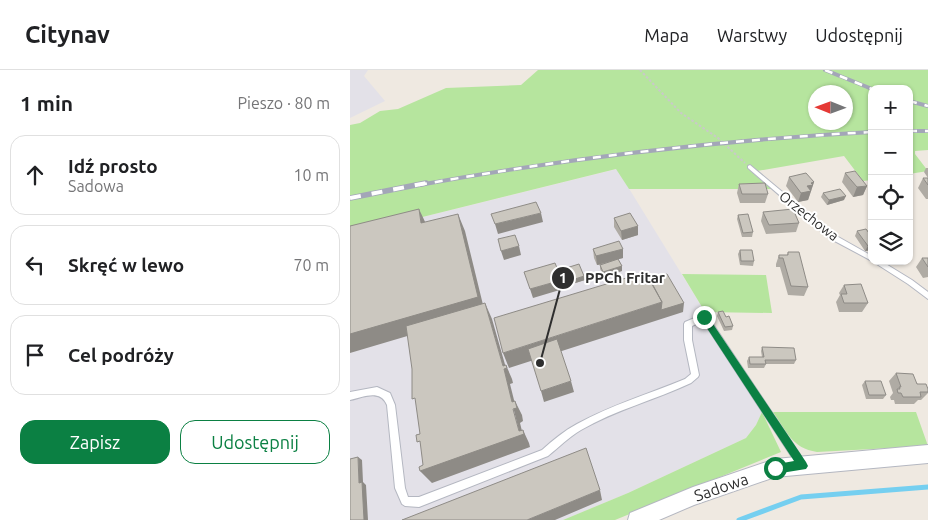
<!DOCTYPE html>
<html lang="pl">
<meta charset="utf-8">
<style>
:root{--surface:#fff;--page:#f2f2f2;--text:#202124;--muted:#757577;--line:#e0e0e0;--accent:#0b8043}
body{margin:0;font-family:Ubuntu,sans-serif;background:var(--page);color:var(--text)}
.controls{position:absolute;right:15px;top:15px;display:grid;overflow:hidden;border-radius:10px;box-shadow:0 1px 4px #0004}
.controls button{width:45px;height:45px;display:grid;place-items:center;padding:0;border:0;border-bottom:1px solid var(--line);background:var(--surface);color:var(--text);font:25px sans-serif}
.compass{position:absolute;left:458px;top:15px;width:45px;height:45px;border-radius:50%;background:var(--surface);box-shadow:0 1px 4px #0004;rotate:271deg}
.stop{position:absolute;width:15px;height:15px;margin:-11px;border:4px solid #0b8043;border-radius:50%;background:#fff}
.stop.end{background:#0b8043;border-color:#fff;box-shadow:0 1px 5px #0008}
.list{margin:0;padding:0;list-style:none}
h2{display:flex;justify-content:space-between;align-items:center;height:65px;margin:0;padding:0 20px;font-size:21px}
h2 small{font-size:16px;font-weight:400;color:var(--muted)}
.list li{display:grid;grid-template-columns:32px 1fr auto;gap:15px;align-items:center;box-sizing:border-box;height:80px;margin:0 10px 10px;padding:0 10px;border:1px solid var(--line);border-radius:15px}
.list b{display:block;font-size:19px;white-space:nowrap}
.list p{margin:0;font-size:16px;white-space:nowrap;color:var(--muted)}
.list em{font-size:16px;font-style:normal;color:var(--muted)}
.actions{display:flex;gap:10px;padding:15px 20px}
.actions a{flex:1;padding:11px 0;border:1px solid var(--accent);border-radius:15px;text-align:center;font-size:18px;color:var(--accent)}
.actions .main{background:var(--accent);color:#fff}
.icon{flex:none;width:28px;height:28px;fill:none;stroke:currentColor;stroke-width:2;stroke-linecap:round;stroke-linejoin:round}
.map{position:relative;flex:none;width:578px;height:450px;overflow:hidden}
header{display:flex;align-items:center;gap:30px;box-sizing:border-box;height:70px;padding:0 25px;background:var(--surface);border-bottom:1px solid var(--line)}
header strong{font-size:24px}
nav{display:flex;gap:28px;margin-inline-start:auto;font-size:18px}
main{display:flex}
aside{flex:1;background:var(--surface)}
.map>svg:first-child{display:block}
</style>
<header>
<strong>Citynav</strong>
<nav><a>Mapa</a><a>Warstwy</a><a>Udostępnij</a></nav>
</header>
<main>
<aside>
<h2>1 min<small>Pieszo · 80 m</small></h2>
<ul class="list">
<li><svg class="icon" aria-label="ahead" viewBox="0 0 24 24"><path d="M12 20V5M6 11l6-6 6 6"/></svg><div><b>Idź prosto</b><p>Sadowa</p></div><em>10 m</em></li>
<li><svg class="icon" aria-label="left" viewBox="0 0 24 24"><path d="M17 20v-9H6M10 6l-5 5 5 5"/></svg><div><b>Skręć w lewo</b></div><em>70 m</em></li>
<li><svg class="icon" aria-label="arrive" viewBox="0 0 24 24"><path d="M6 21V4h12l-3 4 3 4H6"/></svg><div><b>Cel podróży</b></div></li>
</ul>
<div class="actions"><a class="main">Zapisz</a><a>Udostępnij</a></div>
</aside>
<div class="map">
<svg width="578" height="450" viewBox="0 0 578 450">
<rect width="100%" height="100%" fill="#efe9e1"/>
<path fill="#e3e1e8" d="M0,0H18L14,6L35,31L0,48Z
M267,99L355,242L349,244L412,342L406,355L396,368L278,423L213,450H0V165Z"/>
<path fill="#b6e59e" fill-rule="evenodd" d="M188,0H578V80L565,81V84L578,101L559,104V19H522V110L513,111L494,86L407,101L404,104L422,119H279L266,99L0,165V55L10,53L30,41L48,39L96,18L171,15ZM466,22H496V52H466Z
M332,204L416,205L422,243L355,242Z
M412,342L431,382L265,450H213L278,423L396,368L406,355Z
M423,342H566L578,376L467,382C442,378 437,362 423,342Z"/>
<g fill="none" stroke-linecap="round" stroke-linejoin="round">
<path stroke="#75cff0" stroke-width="5" d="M389,450L451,427L578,417"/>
<defs>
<path id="service" d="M400,95L483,164L522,186V191H531L562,210L578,222V229L558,214L522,191L479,168L398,98V96Z
M354,244L357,245L455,392L456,395L455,398L452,399L449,398L353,251L342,256V270L349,305L348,307L341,313C305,330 265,340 231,360C219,367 209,377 198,386L69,437L55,436L52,434L45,418L37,335C30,319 14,327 0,330V322L27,317L40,323L45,335L55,418L58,427H69L192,380C203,370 214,361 227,354C261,335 299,324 335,309L341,304L334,270V254L335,252Z"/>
<path id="minor" d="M578,375V393L425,407L344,435L309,450H278L280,443L343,417L425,389Z"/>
</defs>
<use href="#service" stroke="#b4b7c1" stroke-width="2"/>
<use href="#minor" stroke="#b4b7c1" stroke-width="2"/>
<path stroke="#c9c9c9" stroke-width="2" stroke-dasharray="2.5 2" stroke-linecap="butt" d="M290,0L331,43L368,68L395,93"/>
<use href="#service" fill="#fff" fill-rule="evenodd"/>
<use href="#minor" fill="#fff" fill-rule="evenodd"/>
<defs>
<path id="rail-far1" d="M475,0L522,19
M559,31L578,36
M559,61H578
M69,115C219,88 370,70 522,62"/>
<path id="rail" d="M0,128L76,113"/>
</defs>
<use href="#rail-far1" stroke="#a3a6b8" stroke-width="4"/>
<use href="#rail" stroke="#a3a6b8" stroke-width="5.5"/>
<use href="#rail-far1" stroke="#fff" stroke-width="2.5" stroke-dasharray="8" stroke-linecap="butt"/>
<use href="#rail" stroke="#fff" stroke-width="4" stroke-dasharray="11" stroke-linecap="butt"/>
</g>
<path fill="#afaba4" d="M576,98H578V108L574,102Z
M495,103L517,116L513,125L503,127L492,112Z
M439,107L464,112L458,130L448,132L436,116Z
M573,108H578V129H576L568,118Z
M389,114L418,124L415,133H390L387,123Z
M473,123L494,130L477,135L471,127Z
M413,142L449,153L446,162L416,164L411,151Z
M388,145L403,162L402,167H392L387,149Z
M264,148L288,165L272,170L264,157Z
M507,161L522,180L515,181L505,166Z
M243,179H273V188L268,189L272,196V201L254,206L250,199V195H247L244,188Z
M390,180L404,191L403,196L390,195L388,184Z
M438,182L458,217L454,226L438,225L430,197H426V194L429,185H437Z
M572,188H578V207L573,208L566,197Z
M213,199L235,210L219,215L214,203Z
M494,215L518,233L512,242H489L486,232L490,225L489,223Z
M368,242L376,247L383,256L382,260L374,261L367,246Z
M412,277L446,290L444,294H416L414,298H398L397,291L399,287H412L411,281Z
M546,303L578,319V323L571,330H568L564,334H545L544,330H541L540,327L543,323L539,311Z
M515,311L536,325L533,329H516L512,315Z"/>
<path fill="#8e8b86" d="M464,112L458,130L448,132L451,123L457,116L461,113Z
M517,116L513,125L503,127L507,117Z
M496,126L494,130L477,135L479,130Z
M69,139L77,156L71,153Z
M191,143L193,152L148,164L145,154Z
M108,144L115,161L135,243L0,283V264Z
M288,156V165L272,170L271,161Z
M522,175V180L515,181L518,176Z
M169,176L171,185L154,190L151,181Z
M273,179V188L247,195L246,186Z
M272,196V201L254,206L253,202Z
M234,206L235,210L219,215V211Z
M212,210L213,219L183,228L180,219Z
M312,232L334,233L333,242L159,298L153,283Z
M135,233L142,249L156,298V295L162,309L163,313L160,314L166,338L165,331L172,345L173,351L170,353L173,365V360L179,373L180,377L82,413L70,401L169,361L153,296Z
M221,311L224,322L194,332L191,321Z
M8,387L12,390L13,412L16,415L18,450H14L9,413Z
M250,420L252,430L205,450H177Z"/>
<path fill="#cbc7bf" stroke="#8e8b86" d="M505,101L517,116L507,117L495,103Z
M456,103L464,112L461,113L463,115L457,116L461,121L451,123L439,107Z
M573,108H578V115Z
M415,113L418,124H392L389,114Z
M490,119L496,126L479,130L473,123Z
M186,132L191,143L145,154L141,144Z
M69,139L71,153L108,144L128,227L0,264V156Z
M443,139L449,153L419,155L413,142Z
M280,143L288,156L271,161L264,148Z
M398,144L403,162L393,163L388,145Z
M516,159L522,167V175L518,176L507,161Z
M165,165L169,176L151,181L148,169Z
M269,171L273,179L246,186L243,179Z
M390,180H402L404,191H391Z
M438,182H449L458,217L441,216L433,188H429V185H438Z
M572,188H578V197Z
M268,189L272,196L253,202L250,195Z
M205,193L212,210L180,219L174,202Z
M229,194L234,206L219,211L213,199Z
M296,202L312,232L153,283L144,248Z
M317,204L334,233L311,240L312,232L299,209Z
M511,214L518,233H494L491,224H497L494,215Z
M135,233L153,296L156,295L157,298L154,299L162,332L165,331L167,338L163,339L169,361L173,360L174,364L70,401L69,397L73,395L70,371L67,372L66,365L70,364L65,328L62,329V299L56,256Z
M373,241L376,247L379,246L383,256L375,257L368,242Z
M207,269L221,311L191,321L178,279Z
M412,277L444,278L446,290H415L416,294H400L399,287H414Z
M546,303L563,304L567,314H576L578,319V322H570L571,327H553L551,323H548L547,319H550L549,317H551Z
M515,311H531L536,325H519Z
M236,378L250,420L177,450H52Z
M8,387L9,413L12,412L14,450H0V389Z"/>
<path fill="#0b8043" d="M354,244L357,245L456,392L458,396L456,399L425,404L422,402L420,398L422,395L444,391L351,249V245Z"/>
<g text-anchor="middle" stroke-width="4" stroke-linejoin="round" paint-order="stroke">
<g font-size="14" fill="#2e2e2e" stroke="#fff">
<text transform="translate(459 146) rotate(38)" y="5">Orzechowa</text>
</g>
<g font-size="16" fill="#2e2e2e" stroke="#fff">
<text transform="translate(371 417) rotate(-19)" y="6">Sadowa</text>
</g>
</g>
<path fill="none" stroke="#2e2e2e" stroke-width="2" d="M190 293L213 208"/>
<g fill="#2e2e2e" stroke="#fff" stroke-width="2">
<circle cx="190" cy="293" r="5"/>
<circle cx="213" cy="208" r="12"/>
</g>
<g font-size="15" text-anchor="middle" font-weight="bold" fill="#fff">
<text x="213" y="213">1</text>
</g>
<g font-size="15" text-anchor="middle" font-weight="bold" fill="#2e2e2e" stroke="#fff" stroke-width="4" stroke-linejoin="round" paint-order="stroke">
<text x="275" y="213">PPCh Fritar</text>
</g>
</svg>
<div class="controls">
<button>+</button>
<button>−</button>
<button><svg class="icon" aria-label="locate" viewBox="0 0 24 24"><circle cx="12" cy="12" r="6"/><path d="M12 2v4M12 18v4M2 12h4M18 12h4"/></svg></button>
<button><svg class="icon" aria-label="layers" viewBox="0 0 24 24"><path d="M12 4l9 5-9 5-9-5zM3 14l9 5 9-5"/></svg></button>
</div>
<svg class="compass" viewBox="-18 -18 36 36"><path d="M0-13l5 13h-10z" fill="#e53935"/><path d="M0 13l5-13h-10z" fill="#757577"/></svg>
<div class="stop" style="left:425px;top:398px"></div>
<div class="stop end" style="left:354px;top:247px"></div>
</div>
</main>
